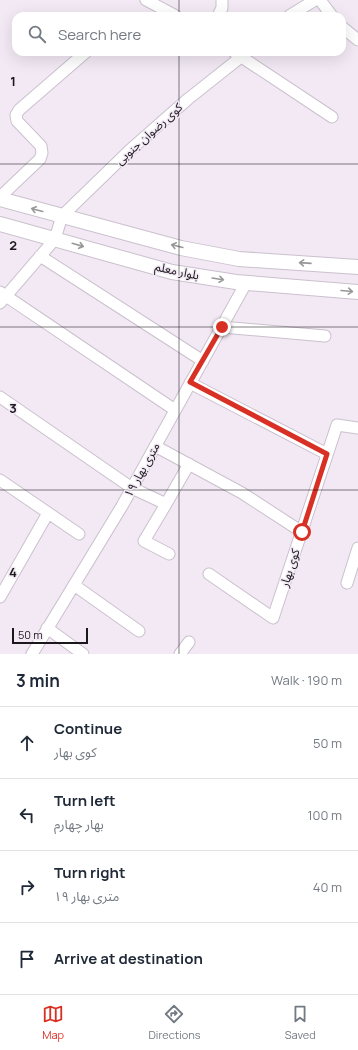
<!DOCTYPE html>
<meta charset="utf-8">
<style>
:root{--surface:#fff;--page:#f2f2f3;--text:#1f2937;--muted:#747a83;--line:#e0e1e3;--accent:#d93025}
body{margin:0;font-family:Manrope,"Noto Sans Arabic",sans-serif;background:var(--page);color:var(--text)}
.scale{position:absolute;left:12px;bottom:10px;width:76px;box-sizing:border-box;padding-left:4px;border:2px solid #1b181c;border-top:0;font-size:11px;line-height:14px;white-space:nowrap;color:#1b181c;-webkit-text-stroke:3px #f2e9f5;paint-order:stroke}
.stop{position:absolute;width:12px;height:12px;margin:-9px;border:3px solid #d93025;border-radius:50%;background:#fff}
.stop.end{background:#d93025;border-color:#fff;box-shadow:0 1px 4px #0008}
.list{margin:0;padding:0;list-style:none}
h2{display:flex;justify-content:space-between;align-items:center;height:52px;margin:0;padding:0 16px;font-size:17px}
h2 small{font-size:13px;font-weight:400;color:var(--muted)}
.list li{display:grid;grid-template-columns:26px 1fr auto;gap:12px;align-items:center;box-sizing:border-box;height:72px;padding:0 16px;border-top:1px solid var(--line)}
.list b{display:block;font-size:15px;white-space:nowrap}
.list p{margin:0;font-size:13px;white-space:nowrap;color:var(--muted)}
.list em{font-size:13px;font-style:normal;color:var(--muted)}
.icon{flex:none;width:22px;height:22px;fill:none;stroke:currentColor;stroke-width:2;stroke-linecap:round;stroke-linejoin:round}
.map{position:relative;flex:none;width:358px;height:654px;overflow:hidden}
.search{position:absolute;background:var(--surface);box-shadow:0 4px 16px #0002;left:12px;right:12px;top:12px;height:44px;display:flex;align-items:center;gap:10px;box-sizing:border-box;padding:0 14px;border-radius:12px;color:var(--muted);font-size:15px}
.sheet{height:340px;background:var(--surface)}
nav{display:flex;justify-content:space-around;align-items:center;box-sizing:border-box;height:56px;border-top:1px solid var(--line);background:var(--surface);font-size:11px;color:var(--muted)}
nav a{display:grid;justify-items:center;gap:2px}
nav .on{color:var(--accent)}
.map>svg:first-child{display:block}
</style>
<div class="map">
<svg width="358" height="654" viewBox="0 0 358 654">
<rect width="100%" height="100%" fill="#f2e9f5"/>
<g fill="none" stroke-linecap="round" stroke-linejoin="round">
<defs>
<path id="minor" d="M146,0L176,16
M320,0L332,16
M218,16L222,8V0
M289,16L315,0
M342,27L358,40
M234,52L332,117
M0,197L40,159L42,153L41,146L17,121L16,115L19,110L86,52
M40,256L203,361
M0,292L175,410
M0,303L55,239L62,216L130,150L188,99L241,57L246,52
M222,327L325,336
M190,383L327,454
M0,397L132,488L166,504L144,541L169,554
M155,446L242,493L302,532
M0,480L79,534
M166,504L189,464
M209,574L273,618L337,425L358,428
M347,583L358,548
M74,585L139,631
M0,597L48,513
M47,628L83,654
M32,654L122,506L246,283
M180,654L189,642"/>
<path id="major" d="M0,199L181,248L239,259L358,267
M0,224L172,272L236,282L358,292"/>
</defs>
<use href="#minor" stroke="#cac1cd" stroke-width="13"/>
<use href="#major" stroke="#cac1cd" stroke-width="16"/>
<use href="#minor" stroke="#fff" stroke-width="11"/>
<use href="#major" stroke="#fff" stroke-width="14"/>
</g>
<defs><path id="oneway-shaft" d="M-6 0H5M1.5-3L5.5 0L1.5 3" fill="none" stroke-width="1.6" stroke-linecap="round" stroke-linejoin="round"/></defs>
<g stroke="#989799">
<use href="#oneway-shaft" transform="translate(37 210) rotate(-165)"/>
<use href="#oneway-shaft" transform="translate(78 245) rotate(16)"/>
<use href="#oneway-shaft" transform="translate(177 246) rotate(-166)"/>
<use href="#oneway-shaft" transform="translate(305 263) rotate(-176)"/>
<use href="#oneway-shaft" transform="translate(218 279) rotate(9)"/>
<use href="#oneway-shaft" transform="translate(347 291) rotate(5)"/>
</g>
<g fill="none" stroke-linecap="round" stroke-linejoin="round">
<path stroke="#d93025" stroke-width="5" d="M222,327L190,382L327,454L302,532"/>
</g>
<path fill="none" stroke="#1b181c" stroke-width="1" stroke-opacity="0.55" d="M179,0V16M179,52V654M0,164H358M0,327H358M0,490H358"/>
<g text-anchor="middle" stroke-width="3" stroke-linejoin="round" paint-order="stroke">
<g font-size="12" fill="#1b181c" stroke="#f2e9f5">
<text transform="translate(149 134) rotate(-42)" y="4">کوی رضوان جنوبی</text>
<text transform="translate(177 271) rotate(12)" y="4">بلوار معلم</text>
<text transform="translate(142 470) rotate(-61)" y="4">۱۹ متری بهار</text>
<text transform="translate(290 568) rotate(-72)" y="4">کوی بهار</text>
</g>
</g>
<g font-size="13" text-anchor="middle" font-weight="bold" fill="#1b181c" stroke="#f2e9f5" stroke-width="3" stroke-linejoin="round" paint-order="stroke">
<text x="13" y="86">1</text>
<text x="13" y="250">2</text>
<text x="13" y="413">3</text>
<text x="13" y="577">4</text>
</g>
</svg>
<div class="scale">50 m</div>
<div class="stop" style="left:302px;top:532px"></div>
<div class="stop end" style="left:222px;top:327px"></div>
<div class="search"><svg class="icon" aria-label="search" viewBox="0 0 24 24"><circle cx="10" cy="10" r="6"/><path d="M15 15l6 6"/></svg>Search here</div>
</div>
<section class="sheet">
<h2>3 min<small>Walk · 190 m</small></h2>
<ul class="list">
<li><svg class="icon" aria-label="ahead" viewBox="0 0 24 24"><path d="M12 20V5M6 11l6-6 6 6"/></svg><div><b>Continue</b><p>کوی بهار</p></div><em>50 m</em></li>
<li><svg class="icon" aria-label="left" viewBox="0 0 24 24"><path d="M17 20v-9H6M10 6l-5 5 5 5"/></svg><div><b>Turn left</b><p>بهار چهارم</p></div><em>100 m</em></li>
<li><svg class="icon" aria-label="right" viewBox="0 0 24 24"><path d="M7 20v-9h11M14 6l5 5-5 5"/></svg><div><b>Turn right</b><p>۱۹ متری بهار</p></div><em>40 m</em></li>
<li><svg class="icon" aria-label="arrive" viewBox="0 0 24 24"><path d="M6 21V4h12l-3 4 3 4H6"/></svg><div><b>Arrive at destination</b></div></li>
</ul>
</section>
<nav>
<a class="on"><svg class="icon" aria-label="map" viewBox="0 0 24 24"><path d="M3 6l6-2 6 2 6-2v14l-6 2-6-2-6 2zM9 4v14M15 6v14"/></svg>Map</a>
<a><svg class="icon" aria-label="directions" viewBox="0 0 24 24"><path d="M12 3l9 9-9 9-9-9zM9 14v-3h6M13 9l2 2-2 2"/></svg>Directions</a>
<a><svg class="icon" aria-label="saved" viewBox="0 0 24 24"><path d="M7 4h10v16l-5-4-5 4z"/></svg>Saved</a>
</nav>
